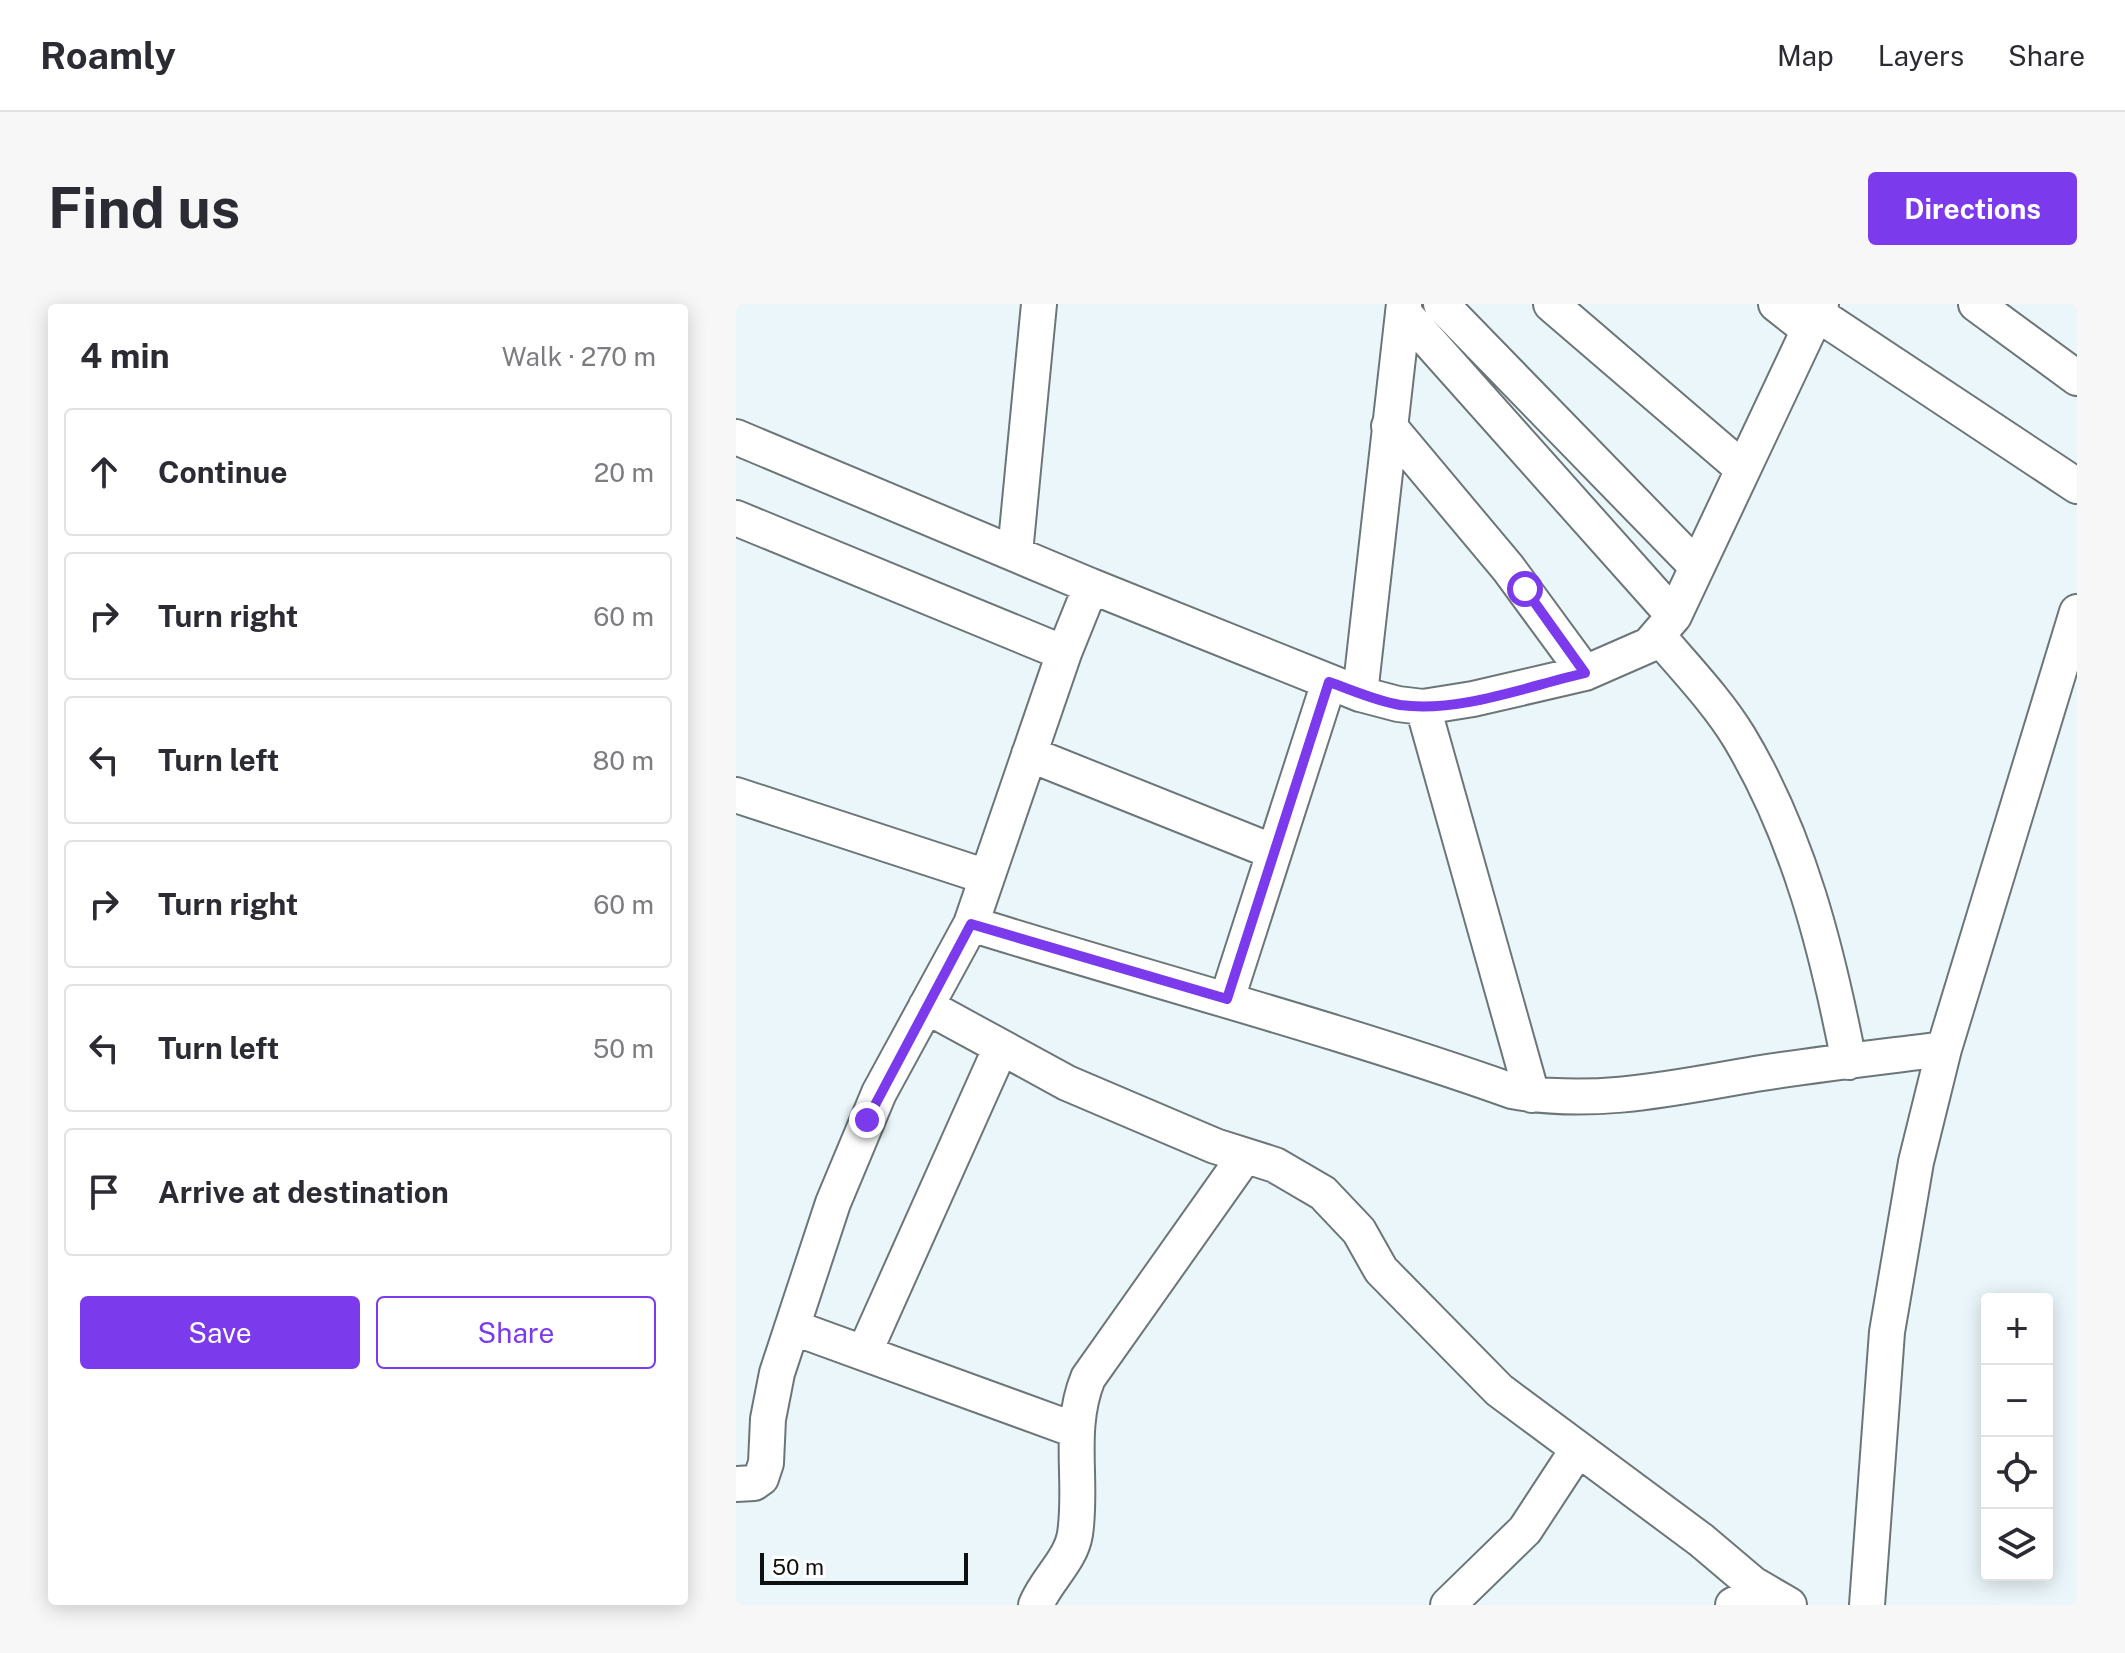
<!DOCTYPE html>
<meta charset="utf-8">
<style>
:root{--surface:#fff;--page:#f7f7f7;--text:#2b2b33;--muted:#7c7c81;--line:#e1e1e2;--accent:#7c3aed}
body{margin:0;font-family:"Public Sans",sans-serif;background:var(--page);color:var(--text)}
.controls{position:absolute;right:24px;bottom:24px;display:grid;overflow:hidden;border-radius:8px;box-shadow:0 4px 20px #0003}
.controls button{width:72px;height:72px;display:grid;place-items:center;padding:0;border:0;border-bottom:2px solid var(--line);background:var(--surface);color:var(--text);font:40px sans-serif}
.scale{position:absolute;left:24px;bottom:20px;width:208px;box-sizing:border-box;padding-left:8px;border:4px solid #0d1112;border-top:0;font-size:22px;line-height:28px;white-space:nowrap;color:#0d1112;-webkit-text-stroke:6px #fff;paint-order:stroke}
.stop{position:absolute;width:24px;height:24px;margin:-18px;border:6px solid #7c3aed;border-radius:50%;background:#fff}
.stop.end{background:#7c3aed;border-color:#fff;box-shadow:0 2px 8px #0008}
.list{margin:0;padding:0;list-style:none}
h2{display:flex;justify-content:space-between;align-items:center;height:104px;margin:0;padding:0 32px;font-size:34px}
h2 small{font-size:26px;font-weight:400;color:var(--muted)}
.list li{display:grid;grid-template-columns:52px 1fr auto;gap:24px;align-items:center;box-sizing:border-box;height:128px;margin:0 16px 16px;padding:0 16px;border:2px solid var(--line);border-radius:8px}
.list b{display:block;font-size:30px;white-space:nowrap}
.list em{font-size:26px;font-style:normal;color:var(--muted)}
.actions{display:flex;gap:16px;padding:24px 32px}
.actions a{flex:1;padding:18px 0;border:2px solid var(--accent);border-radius:8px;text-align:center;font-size:28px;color:var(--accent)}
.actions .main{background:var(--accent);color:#fff}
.icon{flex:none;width:44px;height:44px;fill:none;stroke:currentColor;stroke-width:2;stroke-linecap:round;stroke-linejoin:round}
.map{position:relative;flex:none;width:1341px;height:1301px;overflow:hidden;border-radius:8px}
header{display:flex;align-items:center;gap:48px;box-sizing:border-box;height:112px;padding:0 40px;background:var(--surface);border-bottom:2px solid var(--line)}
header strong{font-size:38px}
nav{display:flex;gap:44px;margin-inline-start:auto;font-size:28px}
.intro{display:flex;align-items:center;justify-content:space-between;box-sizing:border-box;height:192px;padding:0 48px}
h1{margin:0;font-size:56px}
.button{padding:20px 36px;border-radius:8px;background:var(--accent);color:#fff;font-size:28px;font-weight:700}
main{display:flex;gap:48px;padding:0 48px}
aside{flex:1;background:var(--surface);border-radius:8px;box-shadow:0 4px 20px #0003}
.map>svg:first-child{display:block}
</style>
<header>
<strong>Roamly</strong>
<nav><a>Map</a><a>Layers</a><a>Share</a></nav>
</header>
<div class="intro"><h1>Find us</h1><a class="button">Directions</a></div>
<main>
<aside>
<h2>4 min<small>Walk · 270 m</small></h2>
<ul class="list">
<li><svg class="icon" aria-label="ahead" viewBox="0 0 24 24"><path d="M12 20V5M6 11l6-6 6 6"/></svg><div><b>Continue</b></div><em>20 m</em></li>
<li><svg class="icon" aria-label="right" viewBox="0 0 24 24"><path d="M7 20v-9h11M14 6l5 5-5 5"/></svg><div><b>Turn right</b></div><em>60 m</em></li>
<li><svg class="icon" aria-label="left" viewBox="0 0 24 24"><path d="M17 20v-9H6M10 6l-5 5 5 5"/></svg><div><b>Turn left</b></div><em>80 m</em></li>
<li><svg class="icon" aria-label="right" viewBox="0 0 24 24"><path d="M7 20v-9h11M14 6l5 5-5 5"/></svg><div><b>Turn right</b></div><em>60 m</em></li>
<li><svg class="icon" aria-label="left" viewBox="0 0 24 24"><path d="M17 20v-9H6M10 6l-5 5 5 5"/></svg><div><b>Turn left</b></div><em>50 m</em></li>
<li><svg class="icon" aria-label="arrive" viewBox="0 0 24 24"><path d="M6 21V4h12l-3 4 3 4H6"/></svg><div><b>Arrive at destination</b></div></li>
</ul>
<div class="actions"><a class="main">Save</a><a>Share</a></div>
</aside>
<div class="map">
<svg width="1341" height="1301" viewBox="0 0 1341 1301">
<rect width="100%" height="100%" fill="#ebf6fa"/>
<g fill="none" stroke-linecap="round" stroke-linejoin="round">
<defs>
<path id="minor" d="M705,0L961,263
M815,0L1007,165
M1040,0L1073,26
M1240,0L1341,74
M667,8L938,312
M1080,9L1341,182
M653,122L772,264L849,369
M0,133L355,282L328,349L235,620L143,789L97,899L41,1069L32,1115L30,1159L25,1174L18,1179L0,1180
M0,214L328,349
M279,249L303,0
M355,282L624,390L662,400L687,403L737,395L849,369L913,341L938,312L1085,0
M923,333C950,365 981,397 1003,433C1063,533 1091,645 1113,758
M624,390L668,0
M687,403L796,791
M293,450L538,548
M0,491L251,573
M235,620C415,676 598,724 776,787C858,802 938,784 1019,770C1082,760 1145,753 1208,745
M491,695L593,378
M190,702L331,779L479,842L539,861L587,889L623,927L645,966L763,1086L965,1236L1017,1280L1053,1301
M56,1023L339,1126
M129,1047L265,743
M300,1301C310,1276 335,1256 339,1230C347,1177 331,1126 352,1074L509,852
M712,1301L789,1226L842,1145
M997,1301L1026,1286
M1131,1301L1151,1028L1180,858L1208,745L1341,308"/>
</defs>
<use href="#minor" stroke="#6c7679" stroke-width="38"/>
<use href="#minor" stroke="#fff" stroke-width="34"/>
</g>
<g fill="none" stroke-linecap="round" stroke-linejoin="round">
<path stroke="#7c3aed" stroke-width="10" d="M131,816L235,620L491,695L593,378C616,386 640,397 664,401C724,409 792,382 849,369L789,285"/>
</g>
</svg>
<div class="controls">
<button>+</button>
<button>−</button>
<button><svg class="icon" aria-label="locate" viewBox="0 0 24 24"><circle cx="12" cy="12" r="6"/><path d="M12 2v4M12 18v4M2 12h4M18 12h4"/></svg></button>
<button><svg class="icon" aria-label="layers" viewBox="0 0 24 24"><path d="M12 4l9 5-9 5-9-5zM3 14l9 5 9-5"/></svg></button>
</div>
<div class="scale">50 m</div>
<div class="stop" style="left:789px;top:285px"></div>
<div class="stop end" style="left:131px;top:816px"></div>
</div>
</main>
